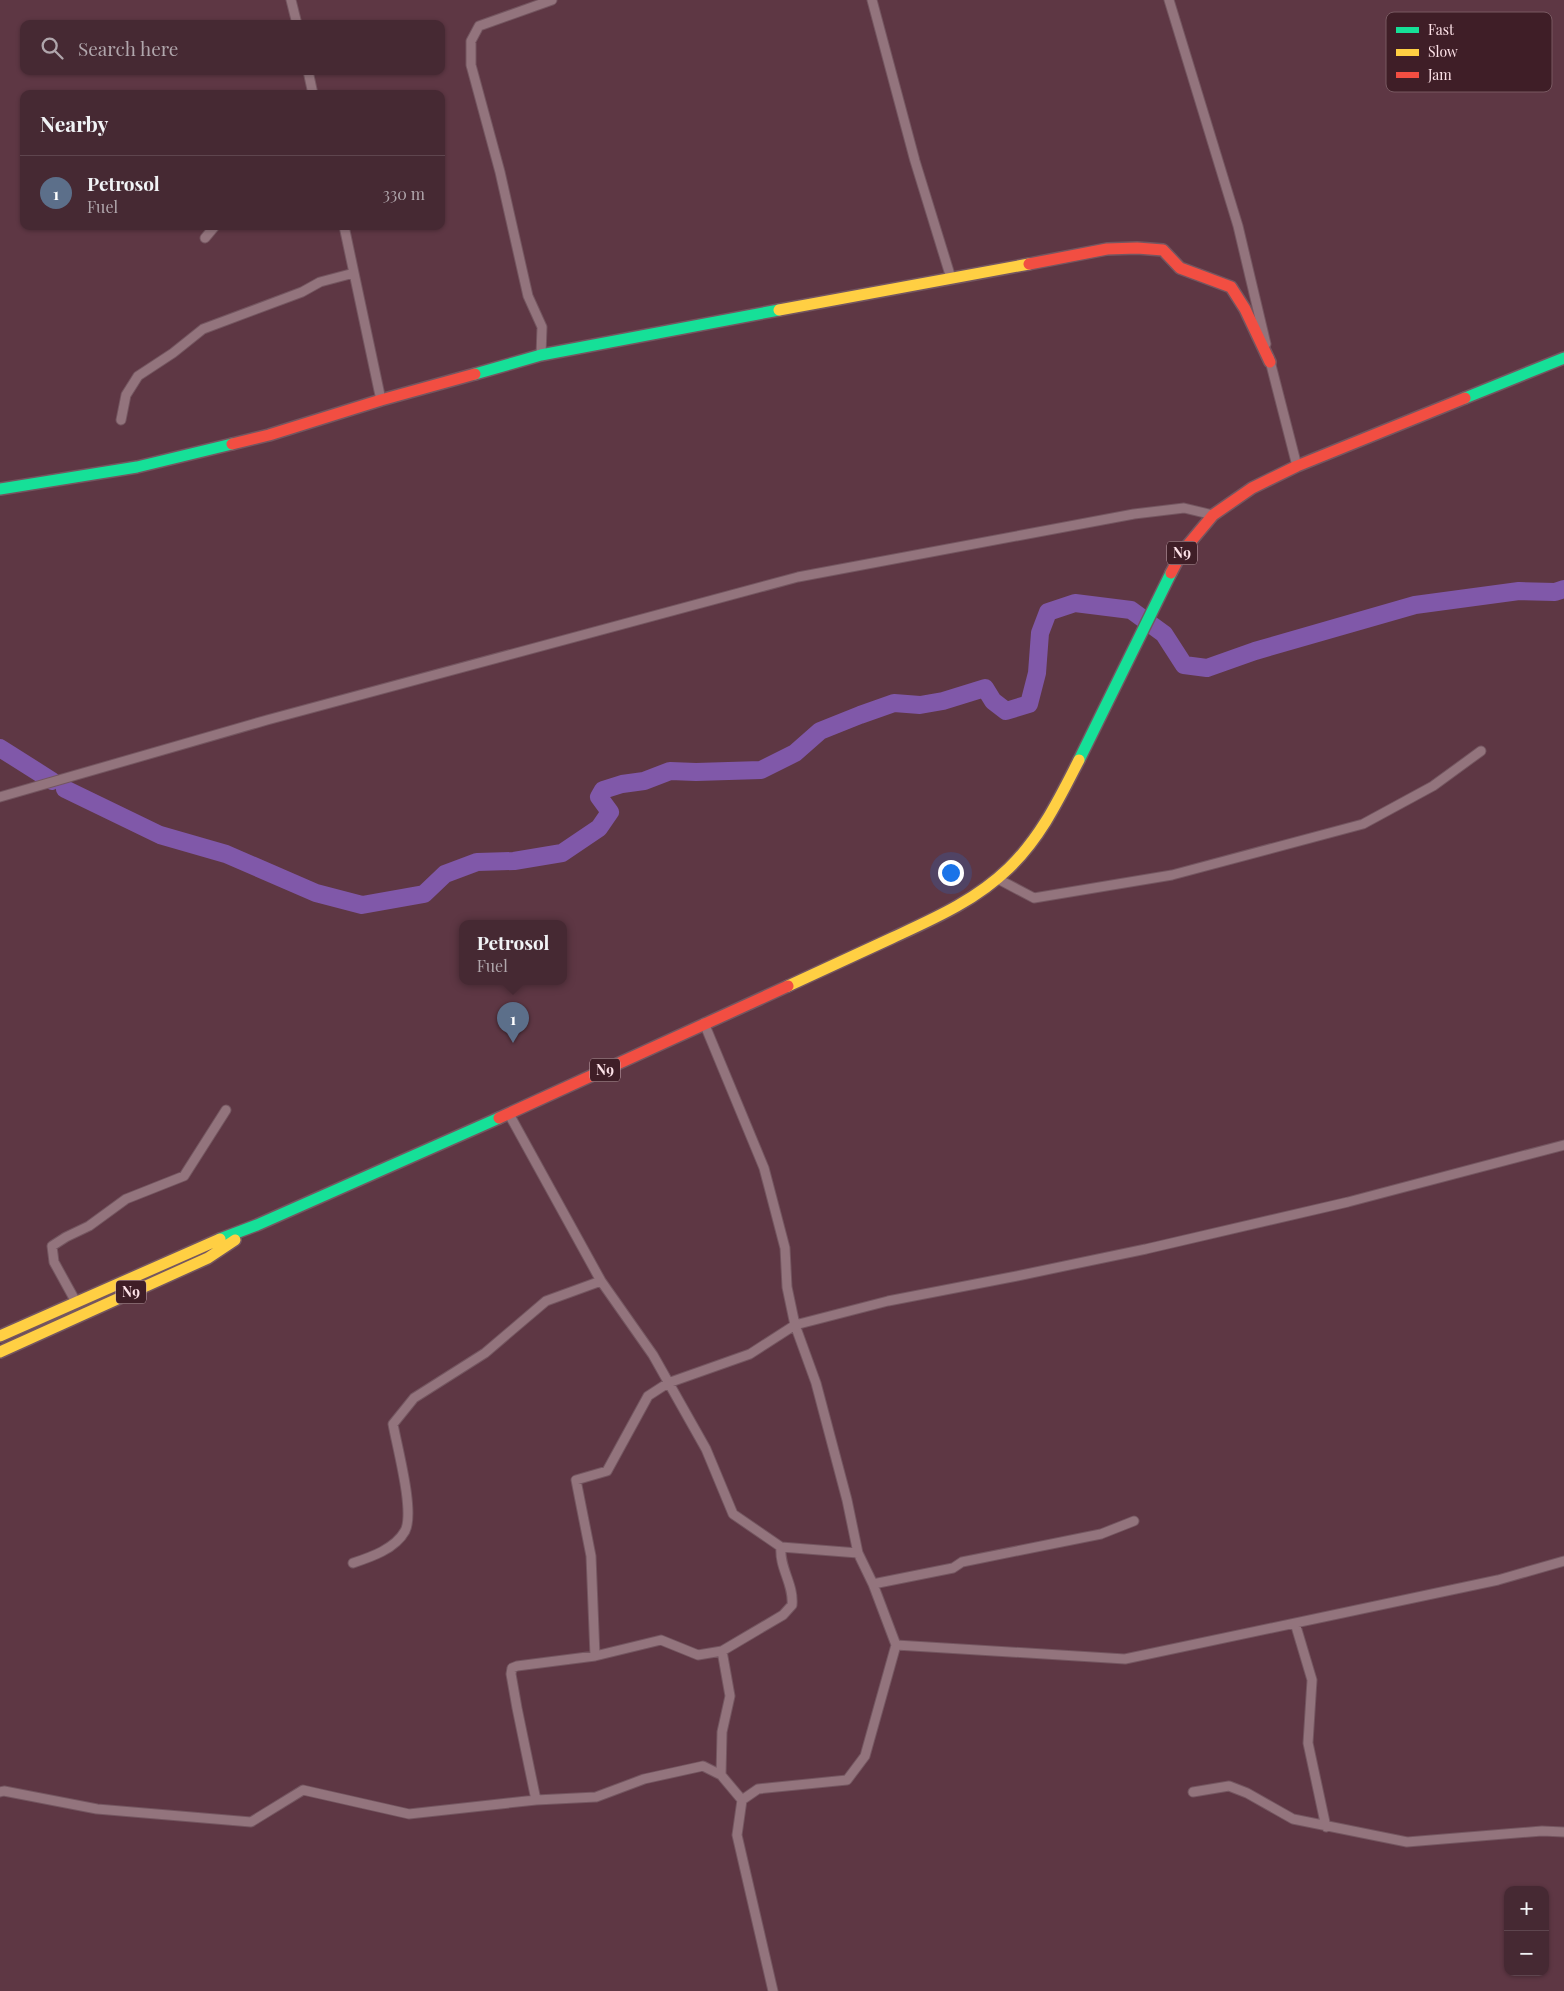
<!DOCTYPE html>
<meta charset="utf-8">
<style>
:root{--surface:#462933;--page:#50353f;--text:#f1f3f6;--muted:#b0a6ac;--line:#5e454e;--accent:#c6a7af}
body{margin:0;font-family:"Playfair Display",serif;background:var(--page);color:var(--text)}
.controls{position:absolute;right:15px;bottom:15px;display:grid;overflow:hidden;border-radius:10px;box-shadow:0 1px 4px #0004}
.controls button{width:45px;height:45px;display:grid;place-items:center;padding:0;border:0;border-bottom:1px solid var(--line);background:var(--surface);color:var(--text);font:25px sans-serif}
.you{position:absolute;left:950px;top:872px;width:18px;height:18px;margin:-12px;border:4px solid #fff;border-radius:50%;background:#1a73e8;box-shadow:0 0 0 8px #1a73e833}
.badge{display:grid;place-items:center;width:32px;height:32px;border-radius:50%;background:var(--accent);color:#fff;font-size:16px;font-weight:700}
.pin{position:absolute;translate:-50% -41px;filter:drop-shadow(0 1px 2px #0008)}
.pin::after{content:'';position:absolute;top:26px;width:18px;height:15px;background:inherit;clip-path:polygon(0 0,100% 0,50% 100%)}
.popup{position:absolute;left:459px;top:920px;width:108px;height:65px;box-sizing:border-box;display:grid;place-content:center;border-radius:10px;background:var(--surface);filter:drop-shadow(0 1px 4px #0005);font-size:16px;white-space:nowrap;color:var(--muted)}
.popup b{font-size:19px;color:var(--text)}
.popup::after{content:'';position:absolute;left:50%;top:100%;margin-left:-10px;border:10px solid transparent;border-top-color:var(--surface)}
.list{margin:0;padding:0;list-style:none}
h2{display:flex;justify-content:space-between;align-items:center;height:65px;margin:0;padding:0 20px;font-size:21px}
h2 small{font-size:16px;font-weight:400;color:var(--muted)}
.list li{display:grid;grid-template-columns:32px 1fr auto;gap:15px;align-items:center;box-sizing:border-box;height:75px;padding:0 20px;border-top:1px solid var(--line)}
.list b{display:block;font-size:19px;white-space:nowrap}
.list p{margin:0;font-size:16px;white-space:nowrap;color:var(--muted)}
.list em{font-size:16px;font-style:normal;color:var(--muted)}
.icon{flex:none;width:28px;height:28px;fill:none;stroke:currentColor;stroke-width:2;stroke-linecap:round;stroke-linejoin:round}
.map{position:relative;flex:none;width:1564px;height:1991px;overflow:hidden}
.search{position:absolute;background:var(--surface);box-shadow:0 1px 4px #0004;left:20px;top:20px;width:425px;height:55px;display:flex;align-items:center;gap:12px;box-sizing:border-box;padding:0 18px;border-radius:10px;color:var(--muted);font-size:19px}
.panel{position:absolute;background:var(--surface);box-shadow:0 1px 4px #0004;left:20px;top:90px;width:425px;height:140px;border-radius:10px}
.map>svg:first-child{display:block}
</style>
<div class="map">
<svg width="1564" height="1991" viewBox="0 0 1564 1991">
<rect width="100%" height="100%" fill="#5e3744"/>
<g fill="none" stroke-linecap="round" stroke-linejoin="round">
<path stroke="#8058a9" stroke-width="18" d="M0,748L52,781
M65,789L160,835L226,854L316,893L362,905L424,894L445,874L477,862L514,861L562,853L599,828L610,812L599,797L603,790L622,784L644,781L670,771L696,772L761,770L795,753L820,731L860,715L894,703L920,705L943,701L985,688L993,701L1006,711L1029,704L1037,673L1040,633L1048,612L1075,603L1131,610L1164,634L1184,665L1207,668L1255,651L1415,605L1519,591L1555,592L1564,589"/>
<defs>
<path id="street" d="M291,0L297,24
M872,0L915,161L951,278
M1169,0L1238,226L1266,344
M308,71L313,94
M344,226L381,400
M205,238L215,226
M541,355L542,327L528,296L500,172L471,65V41L479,26L552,0
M1269,357L1297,466
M121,420L126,395L138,376L173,353L203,329L302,292L320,282L354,273
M0,797L267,720L798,577L1134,514L1184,508L1213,515
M998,879L1034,898L1172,875L1363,824L1433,786L1481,751
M704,1023L764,1168L785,1248L787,1287L795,1325L816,1383L847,1500L858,1553
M509,1114L601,1281L653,1355L706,1449L733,1514L781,1547L858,1553L873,1584L896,1645L865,1756L847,1780L758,1789L742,1800L737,1835L773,1991
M76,1302L54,1262L52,1246L66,1237L89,1226L126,1199L184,1176L226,1110
M353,1563C371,1557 395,1549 405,1531C415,1512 397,1447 393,1424L414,1398L485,1353L546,1301L601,1281
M873,1584L953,1568L962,1562L1101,1534L1134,1521
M1295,1623L1312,1680L1308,1743L1326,1827
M896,1645L1125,1659L1498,1580L1564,1561
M722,1651L730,1696L722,1732L721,1775L742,1800
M595,1656L591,1556L576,1480L607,1471L648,1396L668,1383L750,1354L795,1325L888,1301L1017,1276L1146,1249L1348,1202L1564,1145
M0,1792L4,1791L97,1809L251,1822L303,1790L409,1814L536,1800L596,1797L644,1779L703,1766L721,1775
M1193,1792L1229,1786L1247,1793L1293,1819L1407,1842L1542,1831L1564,1832
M536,1800L517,1708L511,1674L512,1668L517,1666L595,1656L661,1640L698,1655L722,1651L783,1615L792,1605C794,1584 779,1568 781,1547"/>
<path id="fast" d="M475,374L541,355L779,310
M1465,398L1564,358
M0,489L137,467L232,444
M1079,760L1171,573
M220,1239L257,1225L499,1118"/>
<path id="slow" d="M779,310L1029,264
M788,986C822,970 857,954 892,938C933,919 975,901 1009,868C1041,837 1059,799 1079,760
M0,1336L220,1239
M0,1352L208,1258L235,1240"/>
<path id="jam" d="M1029,264L1107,249L1137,248L1163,250L1180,268L1231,287L1245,309L1270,362
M232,444L269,435L381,400L475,374
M1171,573L1182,552L1213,515L1252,488L1297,466L1465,398
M499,1118L788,986"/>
</defs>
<use href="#street" stroke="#745660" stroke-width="11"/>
<use href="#fast" stroke="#745660" stroke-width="14"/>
<use href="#slow" stroke="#745660" stroke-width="14"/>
<use href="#jam" stroke="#745660" stroke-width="14"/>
<use href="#street" stroke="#93747d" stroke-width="9"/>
<use href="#fast" stroke="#16e098" stroke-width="11"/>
<use href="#slow" stroke="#ffcf43" stroke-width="11"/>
<use href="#jam" stroke="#f24e42" stroke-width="11"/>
</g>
<g text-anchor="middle" stroke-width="4.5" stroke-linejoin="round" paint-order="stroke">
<g fill="#3f1e27" stroke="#c5a8af" stroke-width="1">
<rect x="1167" y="541.5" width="30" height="23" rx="4"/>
<rect x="590" y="1058.5" width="30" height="23" rx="4"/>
<rect x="116" y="1280.5" width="30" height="23" rx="4"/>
</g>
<g font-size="14" font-weight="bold" fill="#fee3e9">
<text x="1182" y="558">N9</text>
<text x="605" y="1075">N9</text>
<text x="131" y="1297">N9</text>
</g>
</g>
<rect x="1386" y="12" width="166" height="80" rx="8" fill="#3f1e27" stroke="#785961" stroke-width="1"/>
<rect x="1396" y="27" width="23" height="6" fill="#16e098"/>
<rect x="1396" y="49" width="23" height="7" fill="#ffcf43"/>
<rect x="1396" y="72" width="23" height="6" fill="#f24e42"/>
<g font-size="14" fill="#fee3e9">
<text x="1428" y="35">Fast</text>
<text x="1428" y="57">Slow</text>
<text x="1428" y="80">Jam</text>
</g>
</svg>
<div class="controls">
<button>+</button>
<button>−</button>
</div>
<div class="you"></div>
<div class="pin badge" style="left:513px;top:1043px;background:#5c6f8a">1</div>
<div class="popup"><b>Petrosol</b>Fuel</div>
<div class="search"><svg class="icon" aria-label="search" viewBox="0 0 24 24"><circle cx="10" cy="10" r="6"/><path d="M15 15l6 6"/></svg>Search here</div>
<section class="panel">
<h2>Nearby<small></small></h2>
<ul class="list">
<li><span class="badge" style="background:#5c6f8a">1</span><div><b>Petrosol</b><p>Fuel</p></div><em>330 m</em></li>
</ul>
</section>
</div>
